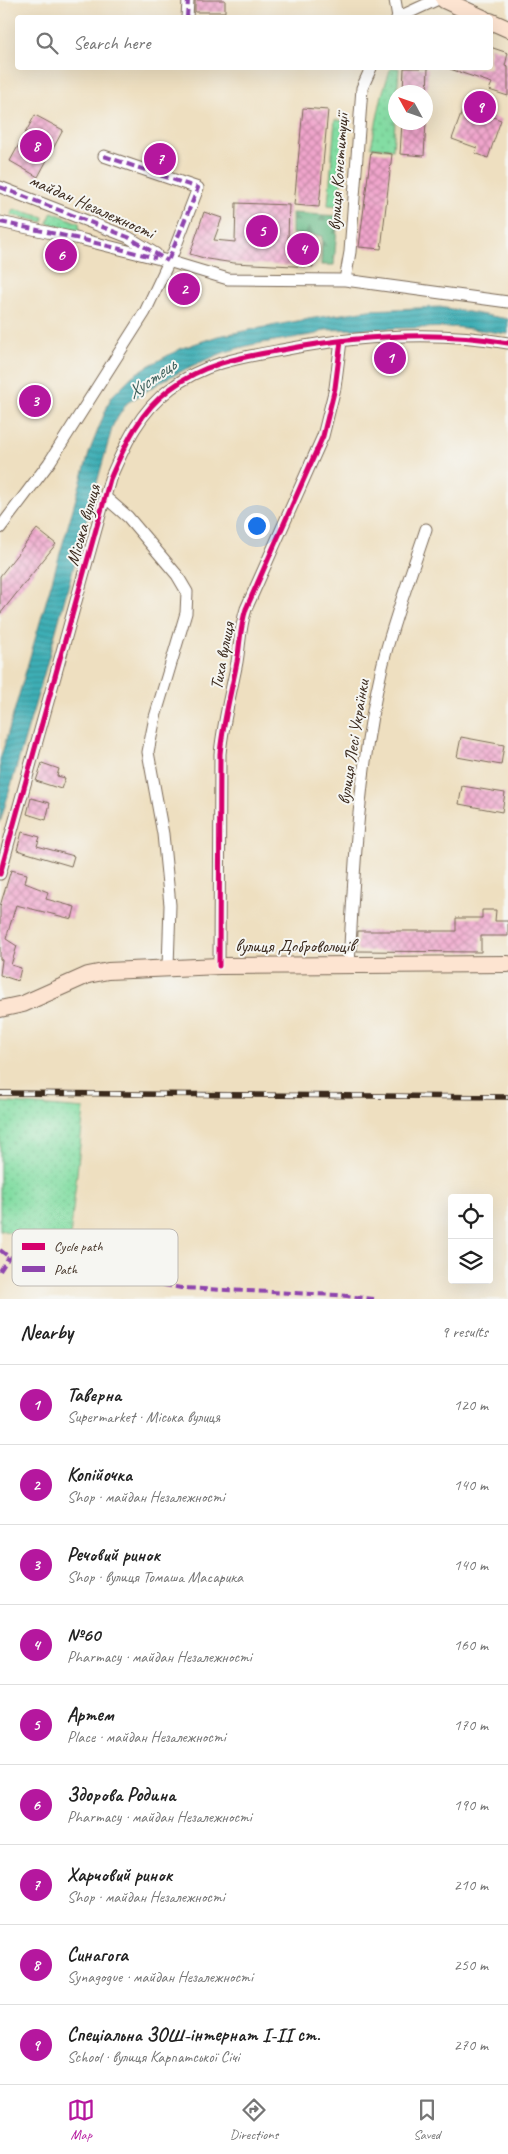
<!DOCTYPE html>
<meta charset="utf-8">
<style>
:root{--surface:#fff;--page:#f6f6f6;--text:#222;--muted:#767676;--line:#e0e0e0;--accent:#b5179e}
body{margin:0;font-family:Caveat,sans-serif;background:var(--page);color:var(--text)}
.controls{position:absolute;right:15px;bottom:15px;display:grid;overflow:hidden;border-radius:5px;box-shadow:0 5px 20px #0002}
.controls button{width:45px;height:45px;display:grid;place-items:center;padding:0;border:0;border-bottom:1px solid var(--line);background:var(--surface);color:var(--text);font:25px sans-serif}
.compass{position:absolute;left:388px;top:85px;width:45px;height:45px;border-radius:50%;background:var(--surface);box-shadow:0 5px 20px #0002;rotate:310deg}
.you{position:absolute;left:256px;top:525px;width:18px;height:18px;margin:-12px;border:4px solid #fff;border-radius:50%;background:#1a73e8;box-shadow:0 0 0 8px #1a73e833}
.badge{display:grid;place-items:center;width:32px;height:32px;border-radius:50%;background:var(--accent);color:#fff;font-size:16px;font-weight:700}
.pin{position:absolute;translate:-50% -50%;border:2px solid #fff;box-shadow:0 1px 5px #0006}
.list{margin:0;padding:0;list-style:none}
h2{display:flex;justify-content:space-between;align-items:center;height:65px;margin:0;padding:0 20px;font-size:21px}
h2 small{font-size:16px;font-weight:400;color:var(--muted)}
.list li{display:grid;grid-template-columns:32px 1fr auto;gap:15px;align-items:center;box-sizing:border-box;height:80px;padding:0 20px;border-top:1px solid var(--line)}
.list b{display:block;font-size:19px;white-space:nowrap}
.list p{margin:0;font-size:16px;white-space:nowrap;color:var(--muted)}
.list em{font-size:16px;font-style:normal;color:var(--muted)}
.icon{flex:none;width:28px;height:28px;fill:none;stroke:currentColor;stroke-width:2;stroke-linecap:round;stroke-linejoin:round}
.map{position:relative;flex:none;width:508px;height:1299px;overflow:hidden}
.search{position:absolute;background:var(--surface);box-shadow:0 5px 20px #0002;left:15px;right:15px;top:15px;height:55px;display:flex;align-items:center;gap:12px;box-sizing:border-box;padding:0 18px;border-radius:5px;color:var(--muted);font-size:19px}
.sheet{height:785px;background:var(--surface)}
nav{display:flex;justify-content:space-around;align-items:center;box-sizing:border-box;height:70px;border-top:1px solid var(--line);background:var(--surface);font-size:14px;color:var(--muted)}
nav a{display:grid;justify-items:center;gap:2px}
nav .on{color:var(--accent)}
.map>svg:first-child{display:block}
</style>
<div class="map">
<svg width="508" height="1299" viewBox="0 0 508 1299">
<defs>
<pattern id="grass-dots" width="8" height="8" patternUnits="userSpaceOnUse" patternTransform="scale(1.25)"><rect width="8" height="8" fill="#83dda3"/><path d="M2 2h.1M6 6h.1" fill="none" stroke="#72be8c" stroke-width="1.8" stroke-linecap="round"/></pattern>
<pattern id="forest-firs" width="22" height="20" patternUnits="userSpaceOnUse" patternTransform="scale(1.25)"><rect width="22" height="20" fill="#6abc89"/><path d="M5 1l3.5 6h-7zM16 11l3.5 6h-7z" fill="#58996f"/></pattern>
<pattern id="water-rules" width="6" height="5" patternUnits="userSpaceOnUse" patternTransform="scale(1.25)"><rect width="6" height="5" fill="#3daeb5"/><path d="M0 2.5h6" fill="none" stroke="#348e93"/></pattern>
<pattern id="building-cross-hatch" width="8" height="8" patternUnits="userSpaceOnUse" patternTransform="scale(1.25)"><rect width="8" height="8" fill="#f0a5cc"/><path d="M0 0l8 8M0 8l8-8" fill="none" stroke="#c487a5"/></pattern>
</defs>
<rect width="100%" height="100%" fill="#f6f6f2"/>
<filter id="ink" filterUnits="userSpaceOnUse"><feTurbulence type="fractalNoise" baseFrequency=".02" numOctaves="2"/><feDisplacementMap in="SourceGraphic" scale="10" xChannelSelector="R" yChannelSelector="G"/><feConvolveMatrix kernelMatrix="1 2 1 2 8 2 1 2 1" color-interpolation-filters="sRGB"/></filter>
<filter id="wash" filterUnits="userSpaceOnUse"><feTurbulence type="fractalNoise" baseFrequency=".0096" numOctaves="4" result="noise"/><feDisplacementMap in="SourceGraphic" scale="20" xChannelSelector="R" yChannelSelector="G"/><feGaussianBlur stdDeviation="1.12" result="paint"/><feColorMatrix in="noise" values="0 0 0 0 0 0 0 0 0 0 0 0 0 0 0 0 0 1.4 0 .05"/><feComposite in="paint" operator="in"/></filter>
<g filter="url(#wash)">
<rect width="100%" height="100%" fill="#eedfc0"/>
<path fill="url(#grass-dots)" stroke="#5f8460" d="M392,68H399L393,149L371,147L382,95L390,70Z
M335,120L346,121L339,206L328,205Z
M13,209L44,217L43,222L11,215Z
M52,212L79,223L80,232L73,234L74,230L47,223Z
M0,1102L84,1109L69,1246L0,1230Z"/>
<path fill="url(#forest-firs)" stroke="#527354" d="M292,213L338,216L334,265H321L322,236L292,234Z"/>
<path fill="url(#water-rules)" stroke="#3c6c6a" d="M440,307L508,319V334L456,327L325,330L317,334L250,345L225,352L194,365L164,380L127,403L113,425L44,674L0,823V760L90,450L111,397L132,376L148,366L182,348L218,336L308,319L369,310Z"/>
<g id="blocks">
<path fill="url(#building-cross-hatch)" d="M195,0H225V12H195Z
M490,47L508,53L505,66L508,67V96L489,90L492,83L450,69L490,68Z
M404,68H428L427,92H403Z
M464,106L501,120L488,158L475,153L477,148L452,139Z
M303,108L328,110L319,207L294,205Z
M35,115L63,130L38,177L10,161Z
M402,122H426L424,156L400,154Z
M371,151L392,154L381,249L359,247Z
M236,203L289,205L288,240H313V267L234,263L207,259L190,254L204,212L222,218L214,240L235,242Z
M37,529L56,544L0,614V576Z
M461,737L504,745L501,765L457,757Z
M42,763L59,769L57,776L65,778L61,789L36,781Z
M462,786L505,793L502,812L459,804Z
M31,798L50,803L46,820L27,814Z
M22,832L40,837L37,846L74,856L71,866L17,850Z
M11,870L27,874L25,883L48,892L46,899L75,907L72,919L16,905L6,939L17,946L11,965L21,968L18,981L0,975L2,960L0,959V906Z
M482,910H496L495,921H508V936H481V952L357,951L358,931H456V918H482Z"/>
</g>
</g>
<g filter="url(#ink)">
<use href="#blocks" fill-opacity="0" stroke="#7a6957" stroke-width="1"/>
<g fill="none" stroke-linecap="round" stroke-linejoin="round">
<defs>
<path id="street" d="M395,0L398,17
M187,18L188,0
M397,18L436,0
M0,187L128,237L156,254
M0,222L80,239L168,261L228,279L345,280L508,302
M345,280L350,252L362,88L371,68
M105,497L128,517L177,575L187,592L186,613L155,717L148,752L163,834L170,905L168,967
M0,528L49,463L145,312L173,253L198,188L104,156
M0,874L110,479C125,445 139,412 170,389C203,363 242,357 282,350C356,336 434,330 508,343
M219,966L220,754C223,722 231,693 237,662C240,644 240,627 246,609L323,436L335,388L341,341
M349,966C354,866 359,765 382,667C393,620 411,575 426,529"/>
<path id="secondary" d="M444,0L483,18
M490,21L508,29
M0,1009L23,1004L88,975L108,971L219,966L508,964"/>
</defs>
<use href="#street" stroke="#7a6957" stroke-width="13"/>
<use href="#secondary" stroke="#7a6957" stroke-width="18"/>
<use href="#street" stroke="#fff" stroke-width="11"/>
<use href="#secondary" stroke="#fde4d1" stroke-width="16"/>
<defs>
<path id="rail" d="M0,1093L508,1097"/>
</defs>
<use href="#rail" stroke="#3b2a1e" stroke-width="5.5"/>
<use href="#rail" stroke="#f6f6f2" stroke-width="4" stroke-dasharray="11" stroke-linecap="butt"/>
<path stroke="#8e44ad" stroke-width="4" stroke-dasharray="8 4" stroke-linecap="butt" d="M187,18L188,0
M104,156L198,188L168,261
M0,187L128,237L168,261
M0,222L80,239L156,258
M0,1250L9,1257L181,1288L337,1295L374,1299
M0,1271L9,1257"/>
<defs>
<path id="cycleway" d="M0,874L110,479C125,445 139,412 170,389C203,363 242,357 282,350C356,336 434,330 508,343
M219,966L220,754C223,722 231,693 237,662C240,644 240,627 246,609L323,436L335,388L341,341"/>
</defs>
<use href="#cycleway" stroke="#f6f6f2" stroke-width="8"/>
<use href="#cycleway" stroke="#d6006c" stroke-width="5"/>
</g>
</g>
<g text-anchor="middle" stroke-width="4" stroke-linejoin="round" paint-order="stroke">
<g font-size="18" fill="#3b2a1e" stroke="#f6f6f2">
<text transform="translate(338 172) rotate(-86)" y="6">вулиця Конституції</text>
<text transform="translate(92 206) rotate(24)" y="6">майдан Незалежності</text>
<text transform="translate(83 525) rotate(-74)" y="6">Міська вулиця</text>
<text transform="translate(222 656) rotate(-79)" y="6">Тиха вулиця</text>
<text transform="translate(353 742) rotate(-81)" y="6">вулиця Лесі Українки</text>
<text x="295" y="952">вулиця Добровольців</text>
</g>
<g font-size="19" font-style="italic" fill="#3c5f5a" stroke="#f6f6f2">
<text transform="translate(151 378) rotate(-35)" y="7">Хустець</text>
</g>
</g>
<rect x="12" y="1229" width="166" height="57" rx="8" fill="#f6f6f2" stroke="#beb9b2" stroke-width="1"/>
<rect x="22" y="1243" width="23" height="7" fill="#d6006c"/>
<rect x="22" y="1266" width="23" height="6" fill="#8e44ad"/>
<g font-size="14" fill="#3b2a1e">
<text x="54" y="1251">Cycle path</text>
<text x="54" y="1274">Path</text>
</g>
</svg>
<div class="controls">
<button><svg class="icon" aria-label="locate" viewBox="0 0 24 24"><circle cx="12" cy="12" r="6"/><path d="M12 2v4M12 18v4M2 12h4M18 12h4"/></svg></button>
<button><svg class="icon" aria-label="layers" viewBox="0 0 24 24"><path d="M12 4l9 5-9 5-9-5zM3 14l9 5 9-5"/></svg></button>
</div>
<svg class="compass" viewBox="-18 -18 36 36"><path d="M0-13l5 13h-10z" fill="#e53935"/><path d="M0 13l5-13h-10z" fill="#767676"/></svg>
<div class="you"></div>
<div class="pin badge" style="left:390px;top:358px">1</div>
<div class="pin badge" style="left:184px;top:289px">2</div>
<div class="pin badge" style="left:35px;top:401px">3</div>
<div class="pin badge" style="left:303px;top:249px">4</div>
<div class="pin badge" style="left:262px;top:231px">5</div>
<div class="pin badge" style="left:61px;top:255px">6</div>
<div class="pin badge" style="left:160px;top:159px">7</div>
<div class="pin badge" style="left:36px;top:146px">8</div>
<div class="pin badge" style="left:480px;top:107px">9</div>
<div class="search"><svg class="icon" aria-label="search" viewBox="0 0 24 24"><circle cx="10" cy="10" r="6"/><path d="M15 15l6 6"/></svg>Search here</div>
</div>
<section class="sheet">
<h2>Nearby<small>9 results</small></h2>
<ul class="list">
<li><span class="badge">1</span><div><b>Таверна</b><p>Supermarket · Міська вулиця</p></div><em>120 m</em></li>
<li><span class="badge">2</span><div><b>Копійочка</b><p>Shop · майдан Незалежності</p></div><em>140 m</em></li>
<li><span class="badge">3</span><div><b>Речовий ринок</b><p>Shop · вулиця Томаша Масарика</p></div><em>140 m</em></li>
<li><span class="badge">4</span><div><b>№60</b><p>Pharmacy · майдан Незалежності</p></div><em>160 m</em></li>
<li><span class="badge">5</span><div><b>Артем</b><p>Place · майдан Незалежності</p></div><em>170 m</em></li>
<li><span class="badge">6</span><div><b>Здорова Родина</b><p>Pharmacy · майдан Незалежності</p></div><em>190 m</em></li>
<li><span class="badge">7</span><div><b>Харчовий ринок</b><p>Shop · майдан Незалежності</p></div><em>210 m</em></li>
<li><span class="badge">8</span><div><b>Синагога</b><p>Synagogue · майдан Незалежності</p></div><em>250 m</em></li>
<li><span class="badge">9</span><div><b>Спеціальна ЗОШ-інтернат І-ІІ ст.</b><p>School · вулиця Карпатської Січі</p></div><em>270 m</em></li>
</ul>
</section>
<nav>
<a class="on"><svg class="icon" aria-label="map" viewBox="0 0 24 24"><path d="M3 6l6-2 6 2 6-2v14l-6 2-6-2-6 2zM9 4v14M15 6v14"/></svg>Map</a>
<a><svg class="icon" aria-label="directions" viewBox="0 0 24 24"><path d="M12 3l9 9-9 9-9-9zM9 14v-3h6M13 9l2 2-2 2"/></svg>Directions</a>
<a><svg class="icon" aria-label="saved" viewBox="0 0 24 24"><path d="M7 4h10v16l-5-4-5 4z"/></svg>Saved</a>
</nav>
